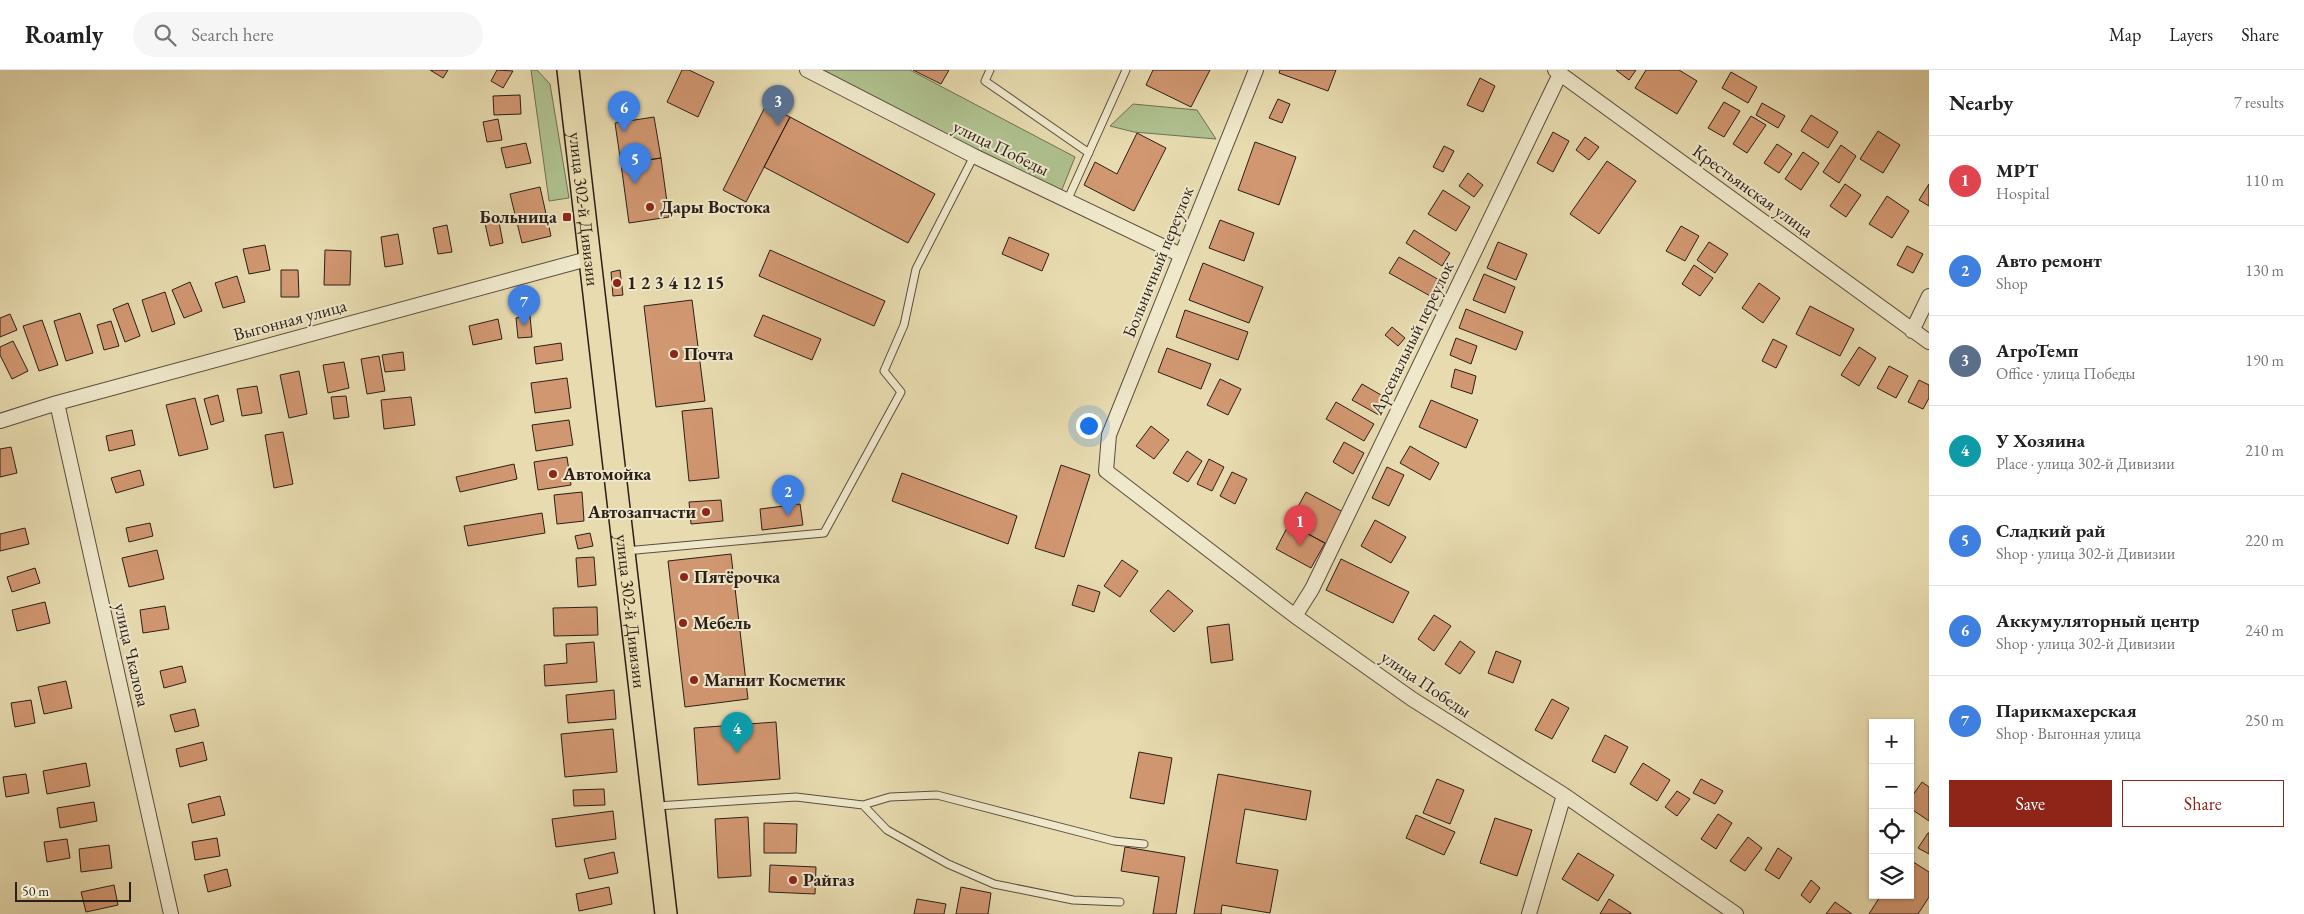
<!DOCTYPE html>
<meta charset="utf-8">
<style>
:root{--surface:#fff;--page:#f6f6f6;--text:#222;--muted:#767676;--line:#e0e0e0;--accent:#8f2418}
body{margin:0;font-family:"EB Garamond",serif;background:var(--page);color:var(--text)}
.controls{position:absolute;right:15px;bottom:15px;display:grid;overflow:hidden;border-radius:0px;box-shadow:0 1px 4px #0004}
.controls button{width:45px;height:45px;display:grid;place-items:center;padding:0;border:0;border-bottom:1px solid var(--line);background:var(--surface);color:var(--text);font:25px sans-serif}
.scale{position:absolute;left:15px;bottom:12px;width:116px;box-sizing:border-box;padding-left:5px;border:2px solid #2c1e19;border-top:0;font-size:14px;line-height:18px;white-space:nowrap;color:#2c1e19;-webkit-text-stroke:4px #efe8cb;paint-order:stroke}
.you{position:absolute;left:1088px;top:355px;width:18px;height:18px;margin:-12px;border:4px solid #fff;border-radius:50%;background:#1a73e8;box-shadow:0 0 0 8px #1a73e833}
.badge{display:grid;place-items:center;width:32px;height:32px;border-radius:50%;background:var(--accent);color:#fff;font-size:16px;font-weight:700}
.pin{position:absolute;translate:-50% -41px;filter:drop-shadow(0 1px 2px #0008)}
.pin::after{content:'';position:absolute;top:26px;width:18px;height:15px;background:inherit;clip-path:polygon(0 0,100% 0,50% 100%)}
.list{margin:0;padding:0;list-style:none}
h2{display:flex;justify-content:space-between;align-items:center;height:65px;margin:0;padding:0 20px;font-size:21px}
h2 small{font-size:16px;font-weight:400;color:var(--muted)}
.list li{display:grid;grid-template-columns:32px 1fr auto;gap:15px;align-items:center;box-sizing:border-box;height:90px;padding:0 20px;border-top:1px solid var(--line)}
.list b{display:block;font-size:19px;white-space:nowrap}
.list p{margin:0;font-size:16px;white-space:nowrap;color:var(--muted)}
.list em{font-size:16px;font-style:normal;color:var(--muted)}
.actions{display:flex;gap:10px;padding:15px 20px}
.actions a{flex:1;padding:11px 0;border:1px solid var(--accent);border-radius:0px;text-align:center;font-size:18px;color:var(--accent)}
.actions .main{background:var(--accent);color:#fff}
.icon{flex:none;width:28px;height:28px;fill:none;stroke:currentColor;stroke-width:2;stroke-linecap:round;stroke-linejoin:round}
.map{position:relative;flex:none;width:1929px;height:844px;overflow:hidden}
header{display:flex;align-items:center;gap:30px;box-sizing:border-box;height:70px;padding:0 25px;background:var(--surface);border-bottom:1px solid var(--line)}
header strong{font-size:24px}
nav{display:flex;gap:28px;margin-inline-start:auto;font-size:18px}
.search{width:350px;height:45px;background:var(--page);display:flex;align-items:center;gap:12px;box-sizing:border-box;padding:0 18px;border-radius:28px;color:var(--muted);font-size:19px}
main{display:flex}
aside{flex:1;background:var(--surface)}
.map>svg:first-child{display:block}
</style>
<header>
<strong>Roamly</strong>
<div class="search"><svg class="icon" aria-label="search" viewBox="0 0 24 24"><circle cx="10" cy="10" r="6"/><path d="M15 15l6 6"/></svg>Search here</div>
<nav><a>Map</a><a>Layers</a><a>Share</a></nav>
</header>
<main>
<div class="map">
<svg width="1929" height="844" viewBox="0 0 1929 844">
<rect width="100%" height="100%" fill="#e7dbaf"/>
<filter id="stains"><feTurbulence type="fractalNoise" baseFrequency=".004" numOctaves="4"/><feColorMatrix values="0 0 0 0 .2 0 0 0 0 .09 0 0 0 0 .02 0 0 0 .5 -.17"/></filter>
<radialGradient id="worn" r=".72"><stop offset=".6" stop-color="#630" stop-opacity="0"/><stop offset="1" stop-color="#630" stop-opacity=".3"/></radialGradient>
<path fill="#afc18f" stroke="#6e7054" d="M531,0H537L550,14L569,128L549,131Z
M818,0H910L1075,87L1061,122L816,6Z
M1133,34L1197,40L1216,69L1134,62L1110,56Z"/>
<path fill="#d19771" stroke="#2c1e19" d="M430,0H448L443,8Z
M497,0L513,1L503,18L491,11Z
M682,0H689L714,12L698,47L667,32Z
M913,0H949L941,14Z
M1153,0H1210L1191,37L1146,15Z
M1280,0H1336L1328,21L1279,3Z
M1616,0H1636L1629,10Z
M1646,0H1679L1697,11L1677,44L1635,18Z
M1731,2L1757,17L1748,33L1722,18Z
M1480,8L1495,16L1483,42L1467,35Z
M520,25L521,44L494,45L493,26Z
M1278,29L1290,34L1282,53L1269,48Z
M1724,32L1740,41L1724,67L1708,58Z
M1762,33L1785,46L1778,58L1756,45Z
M766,35L790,47L746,132L723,120Z
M1811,45L1838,62L1828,78L1801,61Z
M1751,46L1766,55L1747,83L1733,74Z
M654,47L661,88L621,94L615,53Z
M790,47L935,124L908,173L764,97Z
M498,49L502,70L487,72L483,52Z
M1878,61L1900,75L1883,103L1860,89Z
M1553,62L1569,71L1553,102L1537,93Z
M1137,63L1166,78L1134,141L1084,115L1095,92L1117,104Z
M1585,67L1599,77L1589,90L1576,80Z
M1255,72L1296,87L1279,135L1238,120Z
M526,73L531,93L506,98L501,78Z
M1777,74L1792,84L1779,103L1764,93Z
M1841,75L1856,86L1839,113L1823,102Z
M1444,76L1454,81L1443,102L1433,97Z
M1803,82L1819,93L1801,120L1785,109Z
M661,88L669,147L629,153L621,94Z
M1607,91L1636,111L1599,164L1570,144Z
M1468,103L1483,115L1474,127L1459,116Z
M1845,114L1861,125L1846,147L1830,136Z
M1929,114V136L1919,130Z
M540,117L551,166L522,173L510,124Z
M1443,120L1470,137L1456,161L1428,144Z
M1887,126L1909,141L1892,168L1869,154Z
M498,147L503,173L490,176L484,149Z
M1220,150L1254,163L1244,191L1209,178Z
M447,155L452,182L438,184L433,158Z
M1681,156L1699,166L1685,191L1666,181Z
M1414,160L1450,183L1442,196L1406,173Z
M398,164L403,194L385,197L381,167Z
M1009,167L1049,184L1042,201L1002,184Z
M1498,172L1527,184L1516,210L1487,198Z
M1709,172L1728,184L1715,203L1697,190Z
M265,175L270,200L249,204L243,179Z
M1907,176L1923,184L1913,203L1897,195Z
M325,180L351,181L350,215H324Z
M770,180L885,231L874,256L759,206Z
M1399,187L1441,211L1432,227L1389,203Z
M1203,193L1263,217L1249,253L1189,230Z
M1694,195L1713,208L1700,226L1682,214Z
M281,200H298L299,227H281Z
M620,200L623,225L613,226L611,202Z
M1484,204L1515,217L1505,243L1473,230Z
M237,206L245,232L223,238L215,213Z
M190,212L202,241L184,248L172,220Z
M1759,213L1780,228L1763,253L1742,238Z
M165,222L175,254L152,262L142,230Z
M692,230L705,331L656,337L644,236Z
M128,233L140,266L125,272L113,239Z
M1810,236L1854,259L1840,286L1796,264Z
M1466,239L1523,262L1516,280L1459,258Z
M1185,240L1248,262L1238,290L1176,267Z
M80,243L93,283L66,291L54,251Z
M10,244L17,260L0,267V248Z
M763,245L821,269L812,290L754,266Z
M530,246L532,267L518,268L516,248Z
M498,249L502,269L473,275L469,256Z
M42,250L58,295L39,301L23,256Z
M111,251L119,276L104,280L97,255Z
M1392,257L1405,268L1398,276L1385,265Z
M1456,268L1477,276L1471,294L1450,285Z
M1773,269L1787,276L1776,298L1762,291Z
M13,271L28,301L12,309L0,285V277Z
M561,273L563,290L536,294L534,277Z
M1859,277L1876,288L1859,316L1841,305Z
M1167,278L1211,294L1201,319L1158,302Z
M403,282L405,300L385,302L382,285Z
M379,286L385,321L367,324L361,289Z
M344,292L349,318L328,323L323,295Z
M1889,296L1908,306L1896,328L1877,318Z
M1455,299L1476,306L1472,324L1451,317Z
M299,301L307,344L289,348L280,305Z
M567,308L571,338L535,343L531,313Z
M1220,309L1241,319L1228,345L1207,335Z
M1919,310L1929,315V328L1923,339L1908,332Z
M1362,314L1388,329L1379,345L1352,330Z
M257,316L262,343L242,346L237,319Z
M218,325L224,351L211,355L204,329Z
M346,326L349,347L334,349L331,327Z
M411,327L415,355L384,359L381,330Z
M195,328L208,379L179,386L166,335Z
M1431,330L1478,350L1466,378L1419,357Z
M1336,332L1374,354L1364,371L1326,349Z
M712,338L719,408L689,411L682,341Z
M569,350L573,375L536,381L532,355Z
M1151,356L1169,370L1154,389L1136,376Z
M132,360L135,375L109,381L106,366Z
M283,362L293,414L274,418L265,365Z
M1344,372L1364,383L1353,404L1333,392Z
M1410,376L1439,393L1430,410L1400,393Z
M11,377L17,403L0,407V379Z
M1187,381L1202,391L1188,412L1173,403Z
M567,387L571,415L538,420L534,392Z
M1209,389L1224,397L1212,421L1197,414Z
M514,394L517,409L460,422L456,407Z
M1061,395L1090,405L1064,487L1035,478Z
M1387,397L1404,405L1389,436L1372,428Z
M140,400L144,415L116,423L111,408Z
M1232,402L1247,409L1235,434L1220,426Z
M902,403L1017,446L1008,474L892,431Z
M582,422L584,451L557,454L554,425Z
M1306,422L1345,443L1328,475L1289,453Z
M721,430L723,451L691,454L689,432Z
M800,434L803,455L762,460L760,439Z
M542,443L545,463L468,476L464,456Z
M1375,450L1406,467L1391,493L1361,476Z
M150,453L153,466L129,472L126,458Z
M1289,454L1325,473L1311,498L1276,479Z
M25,458L29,474L0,481V464Z
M590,463L593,476L578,479L575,466Z
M157,480L164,509L129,517L122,488Z
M731,484L748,629L685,637L668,491Z
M594,487L596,515L578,517L576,488Z
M1341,489L1409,522L1393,553L1326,520Z
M1122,490L1138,501L1120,527L1104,516Z
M35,498L40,513L12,522L7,507Z
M1078,515L1100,522L1094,542L1072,535Z
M1168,520L1193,541L1174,562L1150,541Z
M45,532L50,553L17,561L12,540Z
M165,536L169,559L143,563L140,540Z
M597,537L598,565L554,566L553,538Z
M1434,545L1451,556L1434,581L1418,569Z
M1229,554L1233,590L1211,593L1207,557Z
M1460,571L1475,582L1460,604L1445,594Z
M594,572L597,612L545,616L544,595L567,593L566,574Z
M1496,581L1521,591L1513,613L1488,603Z
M182,596L186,612L164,618L160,601Z
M66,611L72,638L44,644L38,617Z
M614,620L616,649L568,653L566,625Z
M1552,629L1569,638L1552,669L1535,660Z
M31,630L35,653L15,657L11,633Z
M195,639L199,656L175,662L170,645Z
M776,652L780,709L698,715L694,658Z
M613,659L617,702L565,707L561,664Z
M1605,665L1628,677L1615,703L1592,691Z
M203,672L207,690L180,697L176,679Z
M1139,682L1172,688L1164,734L1130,728Z
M86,693L90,716L47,724L43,701Z
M1643,693L1670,710L1657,731L1630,714Z
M26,704L29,723L6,727L3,707Z
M1218,704L1311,721L1306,750L1245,739L1236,793L1278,800L1270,843L1222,835L1221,844H1194Z
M1437,709L1464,720L1450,754L1423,743Z
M1701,709L1723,721L1715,734L1693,723Z
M1922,712L1929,717V751L1910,738V729Z
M604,719L605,735L574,736L573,720Z
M1677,721L1690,729L1677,746L1665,737Z
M220,726L225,745L192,753L188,734Z
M94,732L97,751L60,758L57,738Z
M613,741L616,769L556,777L552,749Z
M1718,744L1732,753L1716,779L1701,769Z
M1416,745L1455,762L1444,785L1406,768Z
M748,747L751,806L718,808L715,749Z
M1495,748L1532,760L1517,806L1480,793Z
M764,753L797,754L796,783H764Z
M1928,763H1929V784L1918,778Z
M1748,767L1762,778L1745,801L1730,791Z
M217,768L220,786L195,790L192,772Z
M67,769L70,788L47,792L44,772Z
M109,775L112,798L81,802L79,779Z
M1125,777L1185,787L1176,844H1153L1159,807L1121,801Z
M1778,778L1792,788L1779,809L1765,800Z
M614,782L618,803L589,809L584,789Z
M1578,783L1614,805L1598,831L1562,809Z
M1910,790L1929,802V827L1918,844H1869L1881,825H1910Z
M770,795L816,797L815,824L769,822Z
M227,799L231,816L208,822L204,805Z
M1811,810L1820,818L1810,833L1801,825Z
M114,815L118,835L86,842L81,822Z
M609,817L612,834L579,841L576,824Z
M961,817L991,823L988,844H956Z
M917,829L946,834L944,844H914Z
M1609,829L1631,843V844H1600Z
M1835,832L1852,844H1826Z"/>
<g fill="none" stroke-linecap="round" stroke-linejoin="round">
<defs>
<path id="lane" d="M990,0L985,11L1089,83
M1067,131L1126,0
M625,481L824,463L901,322L884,301L904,255L916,199L974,86
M863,735L890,727L937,725L1114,771L1144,774
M657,736L796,727L863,735L887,760L948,794L994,814L1073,830L1120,832"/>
<path id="street" d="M807,0L974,86L1181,185
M1256,0L1109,365L1106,401L1295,546L1412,629L1564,725L1736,844
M1555,0L1929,272
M1912,261L1929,226
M57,333L171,844
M0,351L57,333L591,188
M1295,546L1312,519L1560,4
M1529,844L1564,725"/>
<g id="primary">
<path id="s1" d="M568,0L666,844"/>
</g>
</defs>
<use href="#lane" stroke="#5b4d3e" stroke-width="9"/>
<use href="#street" stroke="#5b4d3e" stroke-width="16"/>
<use href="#primary" stroke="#2c1e19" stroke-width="24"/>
<use href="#lane" stroke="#efe8cb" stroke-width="7"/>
<use href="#street" stroke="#efe8cb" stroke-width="14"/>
<use href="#primary" stroke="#e7dbaf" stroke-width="21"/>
</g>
<g fill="#8f2418" stroke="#efe8cb" stroke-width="2">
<circle cx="650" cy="137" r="5"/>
<rect x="562" y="142" width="10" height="10" rx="2.5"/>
<circle cx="617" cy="213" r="5"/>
<circle cx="674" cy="284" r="5"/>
<circle cx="553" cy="404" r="5"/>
<circle cx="706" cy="442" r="5"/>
<circle cx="684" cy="507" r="5"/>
<circle cx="683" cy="553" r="5"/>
<circle cx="694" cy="610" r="5"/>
<circle cx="793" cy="810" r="5"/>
</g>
<g text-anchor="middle" stroke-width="4" stroke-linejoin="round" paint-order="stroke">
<g font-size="18" fill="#2c1e19" stroke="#efe8cb">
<text transform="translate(1001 78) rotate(26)" y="6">улица Победы</text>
<text transform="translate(1753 121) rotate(36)" y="6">Крестьянская улица</text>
<text dy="6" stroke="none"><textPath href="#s1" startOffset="140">улица 302-й Дивизии</textPath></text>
<text transform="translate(1158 192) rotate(-68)" y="6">Больничный переулок</text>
<text transform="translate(290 250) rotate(-15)" y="6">Выгонная улица</text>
<text transform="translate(1412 268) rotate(-64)" y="6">Арсенальный переулок</text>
<text dy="6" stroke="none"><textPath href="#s1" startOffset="545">улица 302-й Дивизии</textPath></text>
<text transform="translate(132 585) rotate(77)" y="6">улица Чкалова</text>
<text transform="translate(1426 614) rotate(34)" y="6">улица Победы</text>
</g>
<g font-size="18" font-weight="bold" fill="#2c1e19" stroke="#efe8cb" text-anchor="start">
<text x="660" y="143">Дары Востока</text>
<text x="557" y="153" text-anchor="end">Больница</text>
<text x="627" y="219">1 2 3 4 12 15</text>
<text x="684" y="290">Почта</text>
<text x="563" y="410">Автомойка</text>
<text x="696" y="448" text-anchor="end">Автозапчасти</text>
<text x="694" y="513">Пятёрочка</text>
<text x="693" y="559">Мебель</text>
<text x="704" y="616">Магнит Косметик</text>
<text x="803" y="816">Райгаз</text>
</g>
</g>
<rect width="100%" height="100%" filter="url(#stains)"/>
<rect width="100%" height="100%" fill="url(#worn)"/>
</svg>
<div class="controls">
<button>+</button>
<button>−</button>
<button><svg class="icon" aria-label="locate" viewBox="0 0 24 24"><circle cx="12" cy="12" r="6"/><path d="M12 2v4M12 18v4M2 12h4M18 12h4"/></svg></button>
<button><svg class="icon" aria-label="layers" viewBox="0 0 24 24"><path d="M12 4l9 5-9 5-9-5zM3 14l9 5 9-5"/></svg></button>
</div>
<div class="scale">50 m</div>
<div class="you"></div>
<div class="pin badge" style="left:1300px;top:476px;background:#e0444e">1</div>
<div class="pin badge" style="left:788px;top:446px;background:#3f7fe0">2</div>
<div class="pin badge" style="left:778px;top:56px;background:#5c6f8a">3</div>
<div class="pin badge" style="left:737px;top:683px;background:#0f9aa8">4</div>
<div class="pin badge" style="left:635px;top:114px;background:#3f7fe0">5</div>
<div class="pin badge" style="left:624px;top:62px;background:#3f7fe0">6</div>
<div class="pin badge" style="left:524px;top:256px;background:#3f7fe0">7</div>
</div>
<aside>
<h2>Nearby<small>7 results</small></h2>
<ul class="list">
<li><span class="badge" style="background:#e0444e">1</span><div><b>МРТ</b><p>Hospital</p></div><em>110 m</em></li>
<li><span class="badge" style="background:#3f7fe0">2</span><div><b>Авто ремонт</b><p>Shop</p></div><em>130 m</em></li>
<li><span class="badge" style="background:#5c6f8a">3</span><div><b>АгроТемп</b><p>Office · улица Победы</p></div><em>190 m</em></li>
<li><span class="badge" style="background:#0f9aa8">4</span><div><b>У Хозяина</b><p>Place · улица 302-й Дивизии</p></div><em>210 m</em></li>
<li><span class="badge" style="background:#3f7fe0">5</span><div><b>Сладкий рай</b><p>Shop · улица 302-й Дивизии</p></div><em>220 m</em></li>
<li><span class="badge" style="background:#3f7fe0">6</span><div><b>Аккумуляторный центр</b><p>Shop · улица 302-й Дивизии</p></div><em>240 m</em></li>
<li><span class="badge" style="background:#3f7fe0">7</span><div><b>Парикмахерская</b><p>Shop · Выгонная улица</p></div><em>250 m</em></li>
</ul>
<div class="actions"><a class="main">Save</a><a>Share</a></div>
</aside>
</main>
